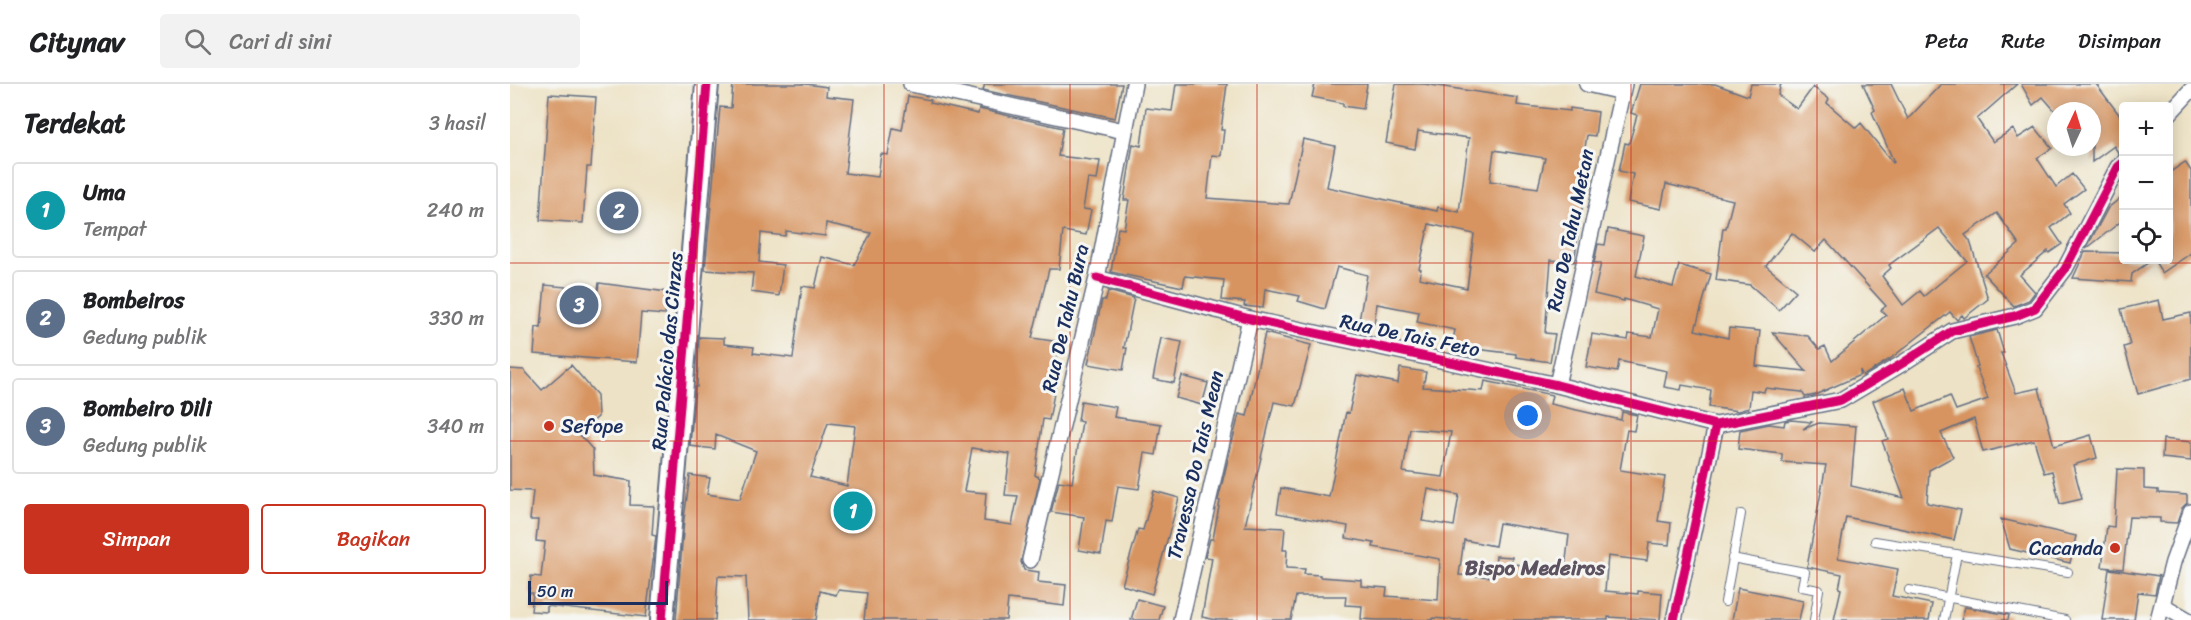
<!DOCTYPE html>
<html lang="id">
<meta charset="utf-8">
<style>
:root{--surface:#fff;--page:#f2f2f2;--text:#202124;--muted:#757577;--line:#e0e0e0;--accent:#c8321e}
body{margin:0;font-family:Sriracha,sans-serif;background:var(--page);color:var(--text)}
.controls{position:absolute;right:18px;top:18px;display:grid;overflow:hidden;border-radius:6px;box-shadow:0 3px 15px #0003}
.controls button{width:54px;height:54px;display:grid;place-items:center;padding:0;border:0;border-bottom:2px solid var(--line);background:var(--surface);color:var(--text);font:30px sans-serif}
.compass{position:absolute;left:1537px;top:18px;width:54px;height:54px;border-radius:50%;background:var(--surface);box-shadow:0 3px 15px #0003;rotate:4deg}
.scale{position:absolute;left:18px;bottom:15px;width:140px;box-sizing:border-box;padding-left:6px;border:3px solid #1b2f5e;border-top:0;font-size:16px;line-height:21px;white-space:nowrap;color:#1b2f5e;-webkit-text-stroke:4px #f6f6f2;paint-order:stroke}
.you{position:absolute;left:1018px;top:332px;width:21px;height:21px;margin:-15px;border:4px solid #fff;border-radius:50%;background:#1a73e8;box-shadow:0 0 0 9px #1a73e833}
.badge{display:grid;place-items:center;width:39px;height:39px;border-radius:50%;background:var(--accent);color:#fff;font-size:20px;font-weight:700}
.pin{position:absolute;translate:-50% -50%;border:3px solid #fff;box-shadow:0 2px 6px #0006}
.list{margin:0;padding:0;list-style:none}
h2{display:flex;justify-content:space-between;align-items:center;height:78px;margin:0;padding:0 24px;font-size:26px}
h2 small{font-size:20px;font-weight:400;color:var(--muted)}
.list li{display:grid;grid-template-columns:39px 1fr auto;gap:18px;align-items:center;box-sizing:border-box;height:96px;margin:0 12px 12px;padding:0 12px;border:2px solid var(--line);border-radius:6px}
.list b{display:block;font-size:22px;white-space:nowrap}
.list p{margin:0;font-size:20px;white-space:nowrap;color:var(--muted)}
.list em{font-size:20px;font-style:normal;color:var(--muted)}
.actions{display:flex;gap:12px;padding:18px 24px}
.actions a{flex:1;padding:14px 0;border:2px solid var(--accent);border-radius:6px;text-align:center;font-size:21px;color:var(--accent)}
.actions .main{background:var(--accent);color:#fff}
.icon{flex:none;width:33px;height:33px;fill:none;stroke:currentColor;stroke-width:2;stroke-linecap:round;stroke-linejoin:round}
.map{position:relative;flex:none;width:1681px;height:536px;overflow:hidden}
header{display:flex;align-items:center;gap:36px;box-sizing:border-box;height:84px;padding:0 30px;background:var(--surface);border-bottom:2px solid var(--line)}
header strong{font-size:28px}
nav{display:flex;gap:33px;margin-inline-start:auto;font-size:21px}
.search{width:420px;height:54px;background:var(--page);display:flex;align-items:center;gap:15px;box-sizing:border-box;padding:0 21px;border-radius:6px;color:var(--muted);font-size:22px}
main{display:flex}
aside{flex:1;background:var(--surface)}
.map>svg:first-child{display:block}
</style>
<header>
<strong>Citynav</strong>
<div class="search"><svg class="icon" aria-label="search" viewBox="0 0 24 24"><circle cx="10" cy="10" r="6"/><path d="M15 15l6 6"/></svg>Cari di sini</div>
<nav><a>Peta</a><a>Rute</a><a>Disimpan</a></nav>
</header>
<main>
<aside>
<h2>Terdekat<small>3 hasil</small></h2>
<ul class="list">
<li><span class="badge" style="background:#0f9aa8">1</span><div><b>Uma</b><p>Tempat</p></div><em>240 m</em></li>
<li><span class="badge" style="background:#5c6f8a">2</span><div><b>Bombeiros</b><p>Gedung publik</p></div><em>330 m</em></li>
<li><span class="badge" style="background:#5c6f8a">3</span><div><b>Bombeiro Dili</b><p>Gedung publik</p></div><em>340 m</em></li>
</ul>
<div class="actions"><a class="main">Simpan</a><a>Bagikan</a></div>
</aside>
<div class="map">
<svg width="1681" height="536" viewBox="0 0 1681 536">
<rect width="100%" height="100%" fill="#f6f6f2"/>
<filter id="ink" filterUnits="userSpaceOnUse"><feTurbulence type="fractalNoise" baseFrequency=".0167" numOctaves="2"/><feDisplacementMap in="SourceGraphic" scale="12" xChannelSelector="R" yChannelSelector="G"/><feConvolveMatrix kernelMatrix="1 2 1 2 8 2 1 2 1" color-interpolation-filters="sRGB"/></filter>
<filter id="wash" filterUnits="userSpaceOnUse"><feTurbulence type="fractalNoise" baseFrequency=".008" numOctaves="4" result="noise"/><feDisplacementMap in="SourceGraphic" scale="24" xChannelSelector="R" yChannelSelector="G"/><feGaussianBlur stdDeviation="1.35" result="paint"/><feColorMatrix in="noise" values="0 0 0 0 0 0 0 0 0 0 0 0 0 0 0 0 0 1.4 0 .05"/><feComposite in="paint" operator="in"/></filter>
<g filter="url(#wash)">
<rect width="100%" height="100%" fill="#ede2c5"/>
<g id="blocks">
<path fill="#d79461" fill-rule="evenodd" d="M223,0H296L317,3L316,12L344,15L335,89L368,93L371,70L378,71L383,44L392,46L398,12L421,16L420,19L468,30L469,25L553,44L548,72L590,77L587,96L578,95L573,125L581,126L576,151L553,147L549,185H539L522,254L549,258L544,287L548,288L539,336L533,335L525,391L530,394L511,478L514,486L529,488L528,498L556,501L554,522L498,515L496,536H354L357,509L328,506L326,511L310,507L306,536H238L236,493L208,492L205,536H166L174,435L180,391L200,394L197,410L230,415L246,367L206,351L205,365L180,362L185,303H187L189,253L214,254V260L244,263L243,269L283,274L292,202L305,204L312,173L344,181L361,149L316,139L315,152L276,147L275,152L251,149L249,178L273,181L269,212L241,208L243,189L195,186L210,23L221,24ZM318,339L345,342L337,402L300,393ZM462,364L500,370L495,411L508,412L502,441L474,437L476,409L454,407Z
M475,0H612L605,34L473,6Z
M666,0H717L711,46H714L711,72L702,71L697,114L751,118L779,120L793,55L825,62L817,103L927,127L928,123L949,128L959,54L908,47L905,65L876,59L886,0H914L1008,14L1007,21L1060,27V24L1088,28L1085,52L1077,51L1072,83L1078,84L1064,178L1041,176L1035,249L1045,250L1040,278L1006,273V270L942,262L945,246L907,238L909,228L867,220L864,240L849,237L857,191L827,183L815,225L788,217L790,212L755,205L753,224L734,222L735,218L712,216L714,196L675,192L673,203L601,188L608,144L614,145L619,116H614L623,60L631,62L636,24L662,27ZM984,66L1035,74L1028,104L980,97ZM919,140L964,150L957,204L909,194L911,185H909Z
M805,0H857L853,25L833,22V19L802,13Z
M1130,0H1205L1238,12L1241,0H1271L1268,11L1287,25L1303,3L1319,15L1317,19L1346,44L1351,39L1383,79L1384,78L1362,28L1365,26L1353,0H1381L1398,35L1431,0H1507L1467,35L1483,58L1503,45L1508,54L1525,43L1542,64L1527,74L1546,103L1562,90L1574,105L1554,120L1560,129L1541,144L1552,160L1539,169L1538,167L1510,191L1525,208L1519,216L1504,222L1474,190L1509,160L1487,129L1455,151L1460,157L1478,215L1454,234L1452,231L1447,236L1440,228L1380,275L1353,292L1350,286V291L1305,311L1295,313L1292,308L1255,304L1254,308L1241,306L1239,324L1228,327L1199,323L1201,306L1172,301L1171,306L1154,303L1157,287L1109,277L1107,288L1076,283L1082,250L1118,256L1119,250L1142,253L1148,225L1114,215V217L1084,210L1091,179H1084L1088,160L1095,161L1098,145L1134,152L1126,192L1163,203L1169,181L1201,190L1185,246L1218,254L1219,244L1250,247L1246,282L1296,287L1262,248L1298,252L1309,265L1315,262L1322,277L1376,231L1371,226L1376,222L1316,156L1305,168L1282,149L1256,182L1286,207L1269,226L1240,201L1206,196L1213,144H1216L1223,116L1156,100L1151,125L1118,118L1123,90L1109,87L1115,59L1119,60L1127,31L1121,29ZM1429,144L1457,177L1414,212L1410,207L1393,221L1372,192L1381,184L1379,181Z
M1511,0H1586L1614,37V68L1609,70L1604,62L1582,78V27L1546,28L1533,13L1523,21Z
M39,10L86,13L81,83H77L73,139L30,136Z
M1675,78L1681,87V169L1652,189L1644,176H1659V89Z
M1614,111V135L1576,165L1598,124Z
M1575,168L1614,169V176H1642L1622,190L1621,198L1563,194Z
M89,199L157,208L155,231L131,229L127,278L24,270L26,243L31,244L35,201L88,206Z
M598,207L624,214L614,264H617L613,286L578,280L592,216H596Z
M1649,216L1653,235L1681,229V295L1628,310L1614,263L1620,261L1611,225Z
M1487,246L1494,269H1491L1506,309L1529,304L1544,362L1581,351L1587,374L1563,381L1572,415L1550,420L1542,387L1534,389L1524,356L1473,368L1464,335L1431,349L1443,373L1419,386L1417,419L1451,426L1444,456L1336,433L1328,474L1388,485L1382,512L1422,520L1419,536H1324L1331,505L1329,504L1332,490L1297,483L1316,381L1272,378V370L1228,365L1230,346L1259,340L1274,342L1275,337L1281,336L1302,338L1293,345L1309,339L1346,342L1341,402L1394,414L1372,357L1378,355L1363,317L1395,304L1404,327L1440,312L1446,326L1478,315L1466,283L1468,282L1459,253Z
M755,249L801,261L785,322L764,318L735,442L775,444L773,466H777L776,484L795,485L794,490L810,491V493L851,496V502L877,504L876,512L928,516L930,475L863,463L864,459L836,454L838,442L767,429L771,404L819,413L836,328L839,329L847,291L888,299L890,284L916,288L913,303L973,307L975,297L1042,311L1040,320L1111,336L1112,328L1127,331L1124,347L1117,346L1110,386L1155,393L1148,437L1161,439L1159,461L1139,459L1137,477L1098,472L1095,507L1128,510V507L1152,509L1150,536L1098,533V536H947L923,534V536H867L851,535L852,522L835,521L836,512H786L781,536H706L692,533L702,474L695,473L700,455H703L710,417L708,416L729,330L737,332ZM900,345L941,348L933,393L893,388ZM918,405L949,411L944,442L912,437ZM989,439L1059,451L1055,484L1001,480L1002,473L986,472L984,493L949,491L954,456L985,462Z
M651,254L672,258L664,299L643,295Z
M61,281L87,311L88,333L69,350L83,366L84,391L121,397L120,421L144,422L142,451L146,452L136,533L37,522V528L21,527L23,509H19L21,492L31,493L35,458L26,457L28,436H20L23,407L0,406V285L14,286L32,306Z
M672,292L698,299L692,321L666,314Z
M571,317L606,323L604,333L651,340L646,371L635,369L629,405L608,402L602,438L596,437L591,470L569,466L574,433L541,428L549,397L562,399L572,338L568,337Z
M1653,355L1681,358V377L1652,374Z
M1607,385L1634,386V405L1648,406V409L1677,411V419L1672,424L1667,439L1650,438V434L1619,433L1613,485L1592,483L1597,442L1604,443Z
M644,407L669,414L642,510L612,501L628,445L633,446Z
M1491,435L1566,452L1560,479L1500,465Z
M1599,485L1649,492L1645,510L1628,508L1624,536H1592Z
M1228,504L1293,517L1289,536H1222Z
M627,515L653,522L649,536H621Z
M1455,523L1499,531L1498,536H1451Z"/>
</g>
</g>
<g filter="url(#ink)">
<use href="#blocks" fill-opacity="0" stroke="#646e82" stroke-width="1.5"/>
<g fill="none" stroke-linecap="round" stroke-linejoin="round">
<defs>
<path id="lane" d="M1365,457L1558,488
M1222,474L1295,488L1292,503L1309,506L1304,536
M1399,506L1555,536
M1215,518L1231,430
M1434,536L1447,470"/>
<path id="street" d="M401,0L614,47
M1077,0L1112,8
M1658,31L1681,6
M587,194L740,235L1047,301L1206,341
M1047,301L1114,0
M520,476L587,194L624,0
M1652,521L1678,536
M671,536L740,235
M1164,536L1206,341L1331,316L1393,279L1442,247L1505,232L1525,224L1555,185L1608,83L1614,78
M1648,536L1663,478L1681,428"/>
<path id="secondary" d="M152,536L197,0"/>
</defs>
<use href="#lane" stroke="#646e82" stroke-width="10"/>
<use href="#street" stroke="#646e82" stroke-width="18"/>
<use href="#secondary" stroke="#646e82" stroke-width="26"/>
<use href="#lane" stroke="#fff" stroke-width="8"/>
<use href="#street" stroke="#fff" stroke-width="15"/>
<use href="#secondary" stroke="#fff" stroke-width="22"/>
<defs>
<path id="cycleway" d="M587,194L740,235L1047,301L1206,341
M152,536L197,0
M1164,536L1206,341L1331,316L1393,279L1442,247L1505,232L1525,224L1555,185L1608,83L1614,78"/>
</defs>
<use href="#cycleway" stroke="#f6f6f2" stroke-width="13"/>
<use href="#cycleway" stroke="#d6006c" stroke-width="9"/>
</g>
</g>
<path fill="none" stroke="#c8321e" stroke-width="1.5" stroke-opacity="0.55" d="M187,0V536M374,0V536M560,0V536M747,0V536M934,0V536M1121,0V536M1307,0V536M1494,0V536M0,179H1681M0,357H1681"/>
<g fill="#c8321e" stroke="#f6f6f2" stroke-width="2">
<circle cx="39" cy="342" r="6"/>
<circle cx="1605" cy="464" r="6"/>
</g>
<g text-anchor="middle" stroke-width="6" stroke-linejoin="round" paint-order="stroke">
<g font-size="20" fill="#1b2f5e" stroke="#f6f6f2">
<text transform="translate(1060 146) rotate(-78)" y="7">Rua De Tahu Metan</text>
<text transform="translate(555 234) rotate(-77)" y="7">Rua De Tahu Bura</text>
<text transform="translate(900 251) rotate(12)" y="7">Rua De Tais Feto</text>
<text transform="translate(157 267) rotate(-85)" y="7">Rua Palácio das Cinzas</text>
<text transform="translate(685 381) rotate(-77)" y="7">Travessa Do Tais Mean</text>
</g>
<g font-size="20" fill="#1b2f5e" stroke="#f6f6f2" text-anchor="start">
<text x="51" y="349">Sefope</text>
<text x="1593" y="471" text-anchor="end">Cacanda</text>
</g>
<g font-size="21" font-weight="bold" fill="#5d525f" stroke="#f6f6f2">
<text x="1025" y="491">Bispo Medeiros</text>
</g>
</g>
</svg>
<div class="controls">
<button>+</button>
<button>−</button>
<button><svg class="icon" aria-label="locate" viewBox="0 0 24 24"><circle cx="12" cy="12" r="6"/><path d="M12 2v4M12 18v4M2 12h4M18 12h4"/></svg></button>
</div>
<svg class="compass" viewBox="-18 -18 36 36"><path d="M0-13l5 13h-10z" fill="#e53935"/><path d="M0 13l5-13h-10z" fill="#757577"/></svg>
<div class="scale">50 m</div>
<div class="you"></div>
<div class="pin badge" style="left:343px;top:427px;background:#0f9aa8">1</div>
<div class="pin badge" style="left:109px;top:127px;background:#5c6f8a">2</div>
<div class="pin badge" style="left:69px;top:221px;background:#5c6f8a">3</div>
</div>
</main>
